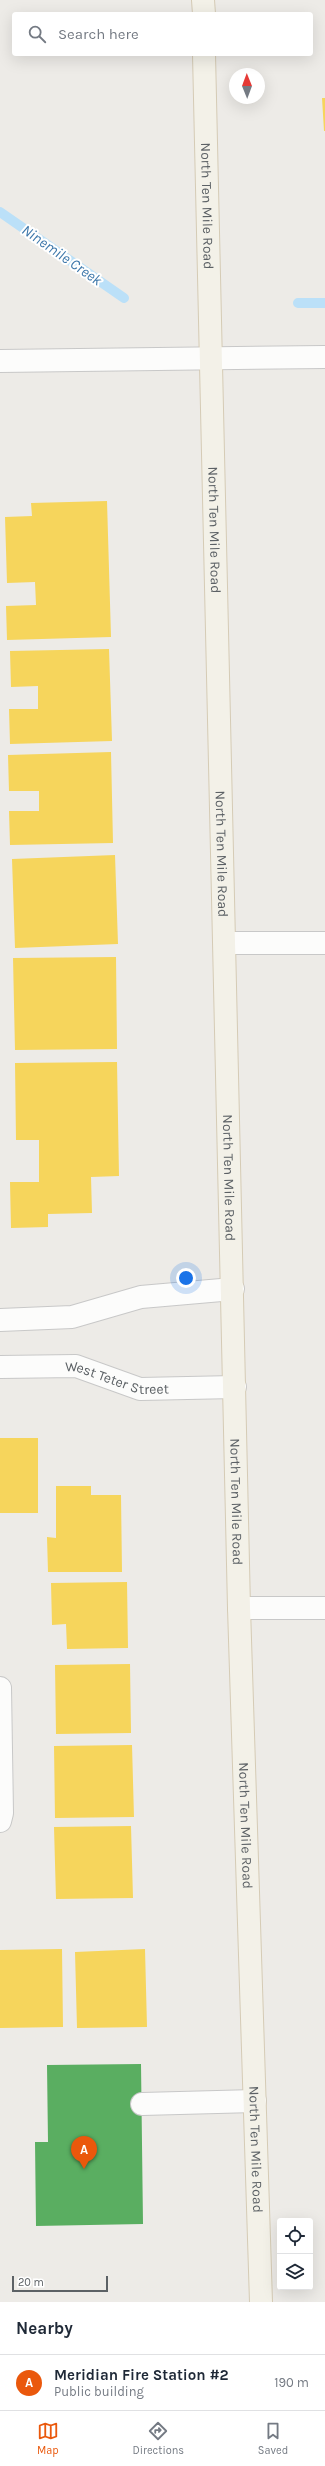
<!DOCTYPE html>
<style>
:root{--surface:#fff;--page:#f2f2f3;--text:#1f2937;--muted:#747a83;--line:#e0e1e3;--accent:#ea580c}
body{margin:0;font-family:Karla,sans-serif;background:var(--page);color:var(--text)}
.controls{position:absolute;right:12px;bottom:12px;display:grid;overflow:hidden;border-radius:4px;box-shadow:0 4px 16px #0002}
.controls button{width:36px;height:36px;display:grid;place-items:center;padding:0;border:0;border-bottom:1px solid var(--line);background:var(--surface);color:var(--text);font:20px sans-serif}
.compass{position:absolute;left:229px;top:68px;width:36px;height:36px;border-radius:50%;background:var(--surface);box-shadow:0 4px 16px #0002;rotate:359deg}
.scale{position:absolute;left:12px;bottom:10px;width:96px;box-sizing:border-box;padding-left:4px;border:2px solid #5c6165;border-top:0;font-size:11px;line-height:14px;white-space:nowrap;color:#5c6165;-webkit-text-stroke:3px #fff;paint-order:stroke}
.you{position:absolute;left:186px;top:1278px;width:14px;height:14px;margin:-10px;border:3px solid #fff;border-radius:50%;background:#1a73e8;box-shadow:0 0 0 6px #1a73e833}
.badge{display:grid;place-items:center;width:26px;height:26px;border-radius:50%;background:var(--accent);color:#fff;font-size:13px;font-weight:700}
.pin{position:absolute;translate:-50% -33px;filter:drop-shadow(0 1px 2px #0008)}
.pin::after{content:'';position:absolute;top:21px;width:14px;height:12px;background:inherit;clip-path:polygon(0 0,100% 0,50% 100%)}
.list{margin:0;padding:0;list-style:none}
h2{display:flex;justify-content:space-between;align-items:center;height:52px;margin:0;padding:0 16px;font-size:17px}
h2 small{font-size:13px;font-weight:400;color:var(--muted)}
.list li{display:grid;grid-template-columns:26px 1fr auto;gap:12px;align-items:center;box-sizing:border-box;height:56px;padding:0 16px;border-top:1px solid var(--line)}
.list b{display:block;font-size:15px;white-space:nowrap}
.list p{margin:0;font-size:13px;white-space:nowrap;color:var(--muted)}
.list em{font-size:13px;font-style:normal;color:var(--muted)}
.icon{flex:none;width:22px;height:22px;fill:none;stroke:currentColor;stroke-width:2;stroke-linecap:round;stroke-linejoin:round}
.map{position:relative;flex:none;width:325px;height:2302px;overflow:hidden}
.search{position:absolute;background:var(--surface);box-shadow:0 4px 16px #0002;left:12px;right:12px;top:12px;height:44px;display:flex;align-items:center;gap:10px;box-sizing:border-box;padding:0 14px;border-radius:4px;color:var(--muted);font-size:15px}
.sheet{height:108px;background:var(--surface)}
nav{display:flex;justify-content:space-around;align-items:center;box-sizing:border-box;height:56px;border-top:1px solid var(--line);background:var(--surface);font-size:11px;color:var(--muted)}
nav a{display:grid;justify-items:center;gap:2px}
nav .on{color:var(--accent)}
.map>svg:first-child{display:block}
</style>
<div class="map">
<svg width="325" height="2302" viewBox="0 0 325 2302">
<rect width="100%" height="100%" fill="#edebe7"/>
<path fill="#f6d55c" d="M322,98H325V131H324Z
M107,501L111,637L7,640L6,606L36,605L35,582L7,583L5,517L32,516L31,503Z
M109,649L112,741L10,744L9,709H38V686L11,687L10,651Z
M111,752L113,843L10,845L9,811H39V791H9L8,755Z
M115,855L118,944L15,948L12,859Z
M116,957L117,1049L15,1050L13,958Z
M117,1062L119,1176L91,1177L92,1213L48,1214V1227L11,1228L10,1182H39V1140H16L15,1063Z
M0,1438H38V1513H0Z
M56,1486H91V1495H121L122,1572H48L47,1537L56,1538Z
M127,1582L128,1648L67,1649L66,1624L52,1625L51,1583Z
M130,1664L131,1733L56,1734L55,1665Z
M132,1745L134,1817L55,1818L54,1746Z
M131,1826L133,1898L56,1899L54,1827Z
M62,1949L63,2027L0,2028V1950Z
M145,1949L147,2027L77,2028L75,1952Z"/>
<path fill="#5aae61" d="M141,2064L143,2224L36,2226L35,2142H48L47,2065Z"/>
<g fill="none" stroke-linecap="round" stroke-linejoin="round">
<path stroke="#bbe0f8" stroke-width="10" d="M0,212L124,298
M298,303H325"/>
<defs>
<g id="minor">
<path d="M0,361L325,357"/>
<path d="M226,943H325"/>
<path d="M0,1320L72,1317L141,1297L233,1289"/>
<path id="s1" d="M0,1367L76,1366L140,1389L235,1387"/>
<path d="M239,1608H325"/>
<path d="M0,1688L2,1813L0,1821"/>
<path d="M142,2104L255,2101"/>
</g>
<g id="major">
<path d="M203,0L204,14"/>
<path id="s2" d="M204,54L239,1608L261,2302"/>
</g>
</defs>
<use href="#minor" stroke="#c8c8c8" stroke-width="24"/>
<use href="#major" stroke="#d5cbb5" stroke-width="24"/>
<use href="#minor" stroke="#fcfcfb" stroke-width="22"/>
<use href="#major" stroke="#f3f1e8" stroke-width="22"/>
</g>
<g text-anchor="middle" stroke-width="4" stroke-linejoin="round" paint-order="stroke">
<g font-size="14" fill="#5c6165" stroke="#fff">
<text dy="5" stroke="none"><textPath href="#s2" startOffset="152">North Ten Mile Road</textPath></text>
<text dy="5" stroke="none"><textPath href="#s2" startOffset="476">North Ten Mile Road</textPath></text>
<text dy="5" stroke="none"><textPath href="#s2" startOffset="800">North Ten Mile Road</textPath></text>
<text dy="5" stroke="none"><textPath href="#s2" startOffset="1124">North Ten Mile Road</textPath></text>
<text dy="5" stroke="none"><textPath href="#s1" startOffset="119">West Teter Street</textPath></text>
<text dy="5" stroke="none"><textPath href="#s2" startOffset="1448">North Ten Mile Road</textPath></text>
<text dy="5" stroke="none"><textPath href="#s2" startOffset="1772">North Ten Mile Road</textPath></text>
<text dy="5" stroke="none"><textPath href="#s2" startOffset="2096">North Ten Mile Road</textPath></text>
</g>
<g font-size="15" font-style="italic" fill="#3d77aa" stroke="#fff">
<text transform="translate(62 255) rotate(35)" y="5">Ninemile Creek</text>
</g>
</g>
</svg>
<div class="controls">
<button><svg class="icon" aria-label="locate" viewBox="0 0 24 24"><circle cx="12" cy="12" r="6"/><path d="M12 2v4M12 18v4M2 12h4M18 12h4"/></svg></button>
<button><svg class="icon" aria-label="layers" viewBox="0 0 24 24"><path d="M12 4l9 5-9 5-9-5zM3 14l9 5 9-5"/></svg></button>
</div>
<svg class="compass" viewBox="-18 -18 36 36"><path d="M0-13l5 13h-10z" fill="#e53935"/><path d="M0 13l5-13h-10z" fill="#747a83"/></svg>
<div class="scale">20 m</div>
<div class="you"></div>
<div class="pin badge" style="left:84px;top:2169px">A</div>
<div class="search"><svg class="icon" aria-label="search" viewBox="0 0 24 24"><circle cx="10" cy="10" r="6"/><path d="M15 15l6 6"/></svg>Search here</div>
</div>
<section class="sheet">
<h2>Nearby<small></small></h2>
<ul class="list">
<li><span class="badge">A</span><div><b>Meridian Fire Station #2</b><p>Public building</p></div><em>190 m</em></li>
</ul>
</section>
<nav>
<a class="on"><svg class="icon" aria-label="map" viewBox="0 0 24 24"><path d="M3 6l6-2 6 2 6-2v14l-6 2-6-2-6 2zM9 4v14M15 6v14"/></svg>Map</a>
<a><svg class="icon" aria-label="directions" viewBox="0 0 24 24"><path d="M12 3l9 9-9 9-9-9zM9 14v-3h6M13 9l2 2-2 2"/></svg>Directions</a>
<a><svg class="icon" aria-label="saved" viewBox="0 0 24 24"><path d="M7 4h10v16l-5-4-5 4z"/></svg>Saved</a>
</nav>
